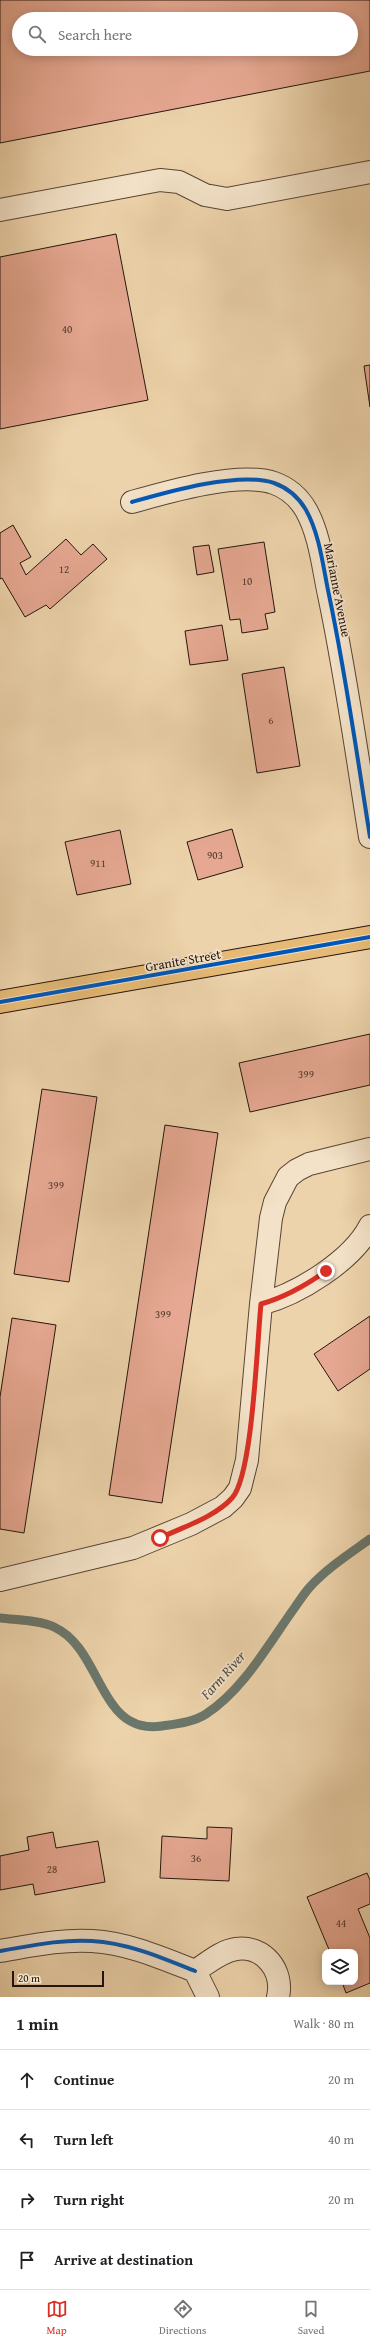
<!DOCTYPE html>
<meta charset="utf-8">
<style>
:root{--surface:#fff;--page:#f2f2f2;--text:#202124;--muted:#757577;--line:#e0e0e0;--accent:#d93025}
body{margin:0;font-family:"Gentium Book Plus",serif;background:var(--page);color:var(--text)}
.controls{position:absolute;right:12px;bottom:12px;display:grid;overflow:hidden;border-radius:8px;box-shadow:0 2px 10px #0003}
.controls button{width:36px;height:36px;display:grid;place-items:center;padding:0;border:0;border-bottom:1px solid var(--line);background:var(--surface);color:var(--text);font:20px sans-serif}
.scale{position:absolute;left:12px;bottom:10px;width:92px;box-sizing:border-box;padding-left:4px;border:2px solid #25160d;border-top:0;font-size:11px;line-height:14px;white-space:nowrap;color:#25160d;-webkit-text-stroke:3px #f3e2c8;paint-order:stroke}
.stop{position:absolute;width:12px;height:12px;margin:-9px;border:3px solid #d93025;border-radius:50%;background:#fff}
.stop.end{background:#d93025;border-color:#fff;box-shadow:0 1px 4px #0008}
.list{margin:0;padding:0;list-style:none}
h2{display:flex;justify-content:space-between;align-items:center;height:52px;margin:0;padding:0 16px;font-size:17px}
h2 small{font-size:13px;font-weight:400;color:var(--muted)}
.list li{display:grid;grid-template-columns:26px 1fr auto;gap:12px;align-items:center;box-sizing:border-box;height:60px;padding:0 16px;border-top:1px solid var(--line)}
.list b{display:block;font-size:15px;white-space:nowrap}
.list em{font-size:13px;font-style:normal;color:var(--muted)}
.icon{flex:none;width:22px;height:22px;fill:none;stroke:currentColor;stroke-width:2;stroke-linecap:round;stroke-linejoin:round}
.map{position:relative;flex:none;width:370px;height:1997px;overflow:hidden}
.search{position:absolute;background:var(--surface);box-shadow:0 2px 10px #0003;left:12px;right:12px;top:12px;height:44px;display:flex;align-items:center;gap:10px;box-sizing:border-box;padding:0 14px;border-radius:22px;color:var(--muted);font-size:15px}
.sheet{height:292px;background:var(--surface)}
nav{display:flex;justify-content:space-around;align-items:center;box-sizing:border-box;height:56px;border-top:1px solid var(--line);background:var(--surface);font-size:11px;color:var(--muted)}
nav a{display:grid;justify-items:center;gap:2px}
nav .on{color:var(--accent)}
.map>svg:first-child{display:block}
</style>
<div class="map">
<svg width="370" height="1997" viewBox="0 0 370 1997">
<rect width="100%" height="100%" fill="#edd3ab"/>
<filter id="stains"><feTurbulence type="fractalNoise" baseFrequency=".005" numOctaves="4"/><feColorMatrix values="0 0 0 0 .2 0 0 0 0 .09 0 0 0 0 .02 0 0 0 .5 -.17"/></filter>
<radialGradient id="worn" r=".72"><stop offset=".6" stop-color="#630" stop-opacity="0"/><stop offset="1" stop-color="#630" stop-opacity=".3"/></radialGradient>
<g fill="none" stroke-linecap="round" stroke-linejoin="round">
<path stroke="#6b776c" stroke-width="9" d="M0,1618C15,1620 40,1620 54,1627C85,1641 94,1680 113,1705C125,1722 142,1729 162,1726C176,1724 194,1722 206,1714C243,1690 268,1645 293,1610C298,1603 303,1595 309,1588C326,1569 349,1554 370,1539"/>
</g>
<path fill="#e6a892" stroke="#25160d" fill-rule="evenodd" d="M0,0H370V71L0,143ZM19,19H351V49H19Z
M116,234L148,400L0,429V257Z
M370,365V407L364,366Z
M13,525L31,557L20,563L26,575L66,539L81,555L93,544L107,559L50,609L46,605L25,617L2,578L0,579V533Z
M264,542L275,612L265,614L268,629L242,633L240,619L230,620L218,549Z
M209,545L214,572L197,575L193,547Z
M222,625L228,660L190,665L185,631Z
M284,667L300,766L257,773L242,674Z
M232,829L243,867L198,880L187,842Z
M120,830L131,884L77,895L65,842Z
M370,1034V1085L250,1112L239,1063Z
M42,1089L97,1097L69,1282L14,1274Z
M165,1125L218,1133L162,1503L109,1495Z
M370,1316V1369L338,1391L314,1354Z
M12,1318L56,1325L24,1533L0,1529V1397Z
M207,1827L232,1828L229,1881L160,1878L162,1836L207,1839Z
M53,1832L56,1848L98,1841L105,1882L35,1895L33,1884L0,1890V1856L29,1850L27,1837Z
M367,1873L370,1880V1904L358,1909L370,1938V1983L346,1993L342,1982H355V1952H330L307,1897Z"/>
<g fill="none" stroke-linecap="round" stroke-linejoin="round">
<defs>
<path id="minor" d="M0,210L160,180L179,182L205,195L227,199L370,172
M132,502C167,492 239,471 274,483C288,488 299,498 306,510C320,535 323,567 329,595C346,675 357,756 370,837
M261,1304C298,1294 352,1261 370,1226
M0,1580L133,1548L191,1524L223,1507L233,1498L240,1488L247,1460L261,1304L271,1218L275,1202L288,1177L297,1170L309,1164L370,1149
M0,1951C30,1946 61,1939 92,1941C128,1943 162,1958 195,1971
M195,1971C208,1963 221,1951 236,1949C264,1945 284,1971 278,1997
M195,1971L208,1997"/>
<path id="major" d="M0,1002L370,937"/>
</defs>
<use href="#minor" stroke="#574534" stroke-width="24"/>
<use href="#major" stroke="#25160d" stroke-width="24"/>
<use href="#minor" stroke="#f3e2c8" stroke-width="22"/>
<use href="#major" stroke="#e6ba76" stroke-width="22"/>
<defs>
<path id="cycleway" d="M132,502C167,492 239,471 274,483C288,488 299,498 306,510C320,535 323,567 329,595C346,675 357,756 370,837
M0,1002L370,937
M0,1951C30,1946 61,1939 92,1941C128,1943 162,1958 195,1971"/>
</defs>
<use href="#cycleway" stroke="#f3e2c8" stroke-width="6"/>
<use href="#cycleway" stroke="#0057b8" stroke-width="4"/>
</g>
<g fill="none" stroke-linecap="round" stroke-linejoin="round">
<path stroke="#d93025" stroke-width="5" d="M160,1538C183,1527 215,1517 232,1498C253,1475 257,1341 261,1304C286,1297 305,1286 326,1271"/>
</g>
<g text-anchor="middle" stroke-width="3.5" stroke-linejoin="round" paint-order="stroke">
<g font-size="11" fill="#553a2e">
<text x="67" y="333">40</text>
<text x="64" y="573">12</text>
<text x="247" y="585">10</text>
<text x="271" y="724">6</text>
<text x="215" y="859">903</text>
<text x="98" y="867">911</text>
<text x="306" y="1078">399</text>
<text x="56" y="1189">399</text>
<text x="163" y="1318">399</text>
<text x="196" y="1862">36</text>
<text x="52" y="1873">28</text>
<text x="341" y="1927">44</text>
</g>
<g font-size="13" fill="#25160d" stroke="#f3e2c8">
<text transform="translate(338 590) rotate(79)" y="5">Marianne Avenue</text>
<text transform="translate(183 960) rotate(-10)" y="5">Granite Street</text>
</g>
<g font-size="14" font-style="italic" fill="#4e4e45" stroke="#f3e2c8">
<text transform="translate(223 1675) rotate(-48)" y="5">Farm River</text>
</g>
</g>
<rect width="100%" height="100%" filter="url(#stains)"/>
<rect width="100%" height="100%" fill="url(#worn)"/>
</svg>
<div class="controls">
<button><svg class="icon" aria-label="layers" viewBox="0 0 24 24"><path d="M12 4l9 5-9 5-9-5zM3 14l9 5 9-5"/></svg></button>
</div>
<div class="scale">20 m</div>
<div class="stop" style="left:160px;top:1538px"></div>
<div class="stop end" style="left:326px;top:1271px"></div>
<div class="search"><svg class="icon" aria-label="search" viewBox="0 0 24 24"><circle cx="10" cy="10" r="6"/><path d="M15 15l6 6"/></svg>Search here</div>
</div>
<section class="sheet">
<h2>1 min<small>Walk · 80 m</small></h2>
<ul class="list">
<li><svg class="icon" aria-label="ahead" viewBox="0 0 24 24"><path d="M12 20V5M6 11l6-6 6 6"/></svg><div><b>Continue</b></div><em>20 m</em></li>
<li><svg class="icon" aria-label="left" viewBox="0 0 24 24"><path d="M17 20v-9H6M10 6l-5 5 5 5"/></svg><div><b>Turn left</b></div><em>40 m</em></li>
<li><svg class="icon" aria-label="right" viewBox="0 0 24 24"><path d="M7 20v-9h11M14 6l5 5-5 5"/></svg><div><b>Turn right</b></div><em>20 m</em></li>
<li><svg class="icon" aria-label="arrive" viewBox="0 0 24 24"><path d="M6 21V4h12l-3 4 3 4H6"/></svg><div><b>Arrive at destination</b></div></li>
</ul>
</section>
<nav>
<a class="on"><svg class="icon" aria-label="map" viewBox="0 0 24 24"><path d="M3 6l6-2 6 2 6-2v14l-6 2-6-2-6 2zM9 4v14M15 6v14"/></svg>Map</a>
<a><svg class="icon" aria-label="directions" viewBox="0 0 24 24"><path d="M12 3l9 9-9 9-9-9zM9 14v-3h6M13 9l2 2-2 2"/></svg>Directions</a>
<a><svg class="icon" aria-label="saved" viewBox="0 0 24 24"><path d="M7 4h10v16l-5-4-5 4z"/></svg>Saved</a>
</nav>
